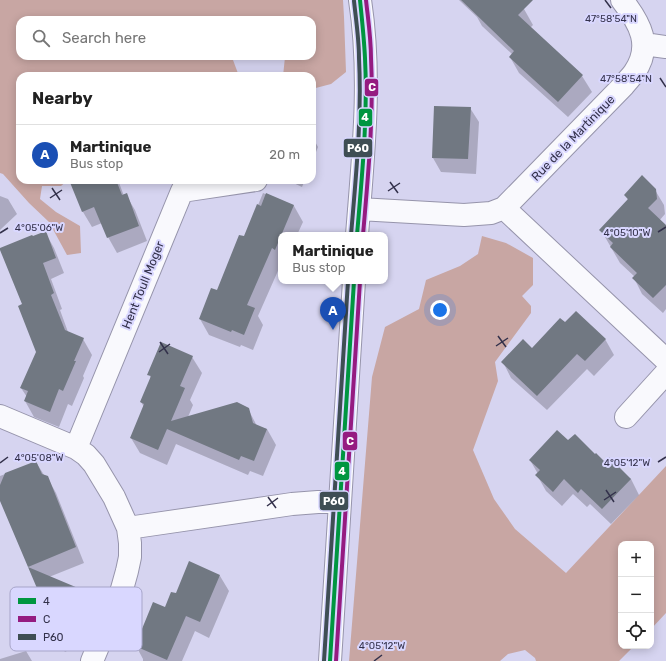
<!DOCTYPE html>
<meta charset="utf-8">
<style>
:root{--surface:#fff;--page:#f6f6f6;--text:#222;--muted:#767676;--line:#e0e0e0;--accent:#db2777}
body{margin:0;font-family:Rubik,sans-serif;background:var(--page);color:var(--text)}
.controls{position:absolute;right:12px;bottom:12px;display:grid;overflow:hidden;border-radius:8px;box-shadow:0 2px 10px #0003}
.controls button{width:36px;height:36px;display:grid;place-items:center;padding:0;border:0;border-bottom:1px solid var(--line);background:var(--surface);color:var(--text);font:20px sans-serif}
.you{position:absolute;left:440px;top:310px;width:14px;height:14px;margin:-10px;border:3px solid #fff;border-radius:50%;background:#1a73e8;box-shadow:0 0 0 6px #1a73e833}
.badge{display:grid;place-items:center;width:26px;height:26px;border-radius:50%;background:var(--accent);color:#fff;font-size:13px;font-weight:700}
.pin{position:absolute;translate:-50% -33px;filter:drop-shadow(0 1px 2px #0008)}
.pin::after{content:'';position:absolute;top:21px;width:14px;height:12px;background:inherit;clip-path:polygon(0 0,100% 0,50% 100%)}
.popup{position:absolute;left:278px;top:232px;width:110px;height:52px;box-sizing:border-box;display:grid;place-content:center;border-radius:8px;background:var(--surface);filter:drop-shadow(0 1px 3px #0005);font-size:13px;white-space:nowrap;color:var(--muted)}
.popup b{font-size:15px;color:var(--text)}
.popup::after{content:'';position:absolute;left:50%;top:100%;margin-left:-8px;border:8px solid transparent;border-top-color:var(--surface)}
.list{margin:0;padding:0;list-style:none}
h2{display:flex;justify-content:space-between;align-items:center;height:52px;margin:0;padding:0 16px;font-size:17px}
h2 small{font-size:13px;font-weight:400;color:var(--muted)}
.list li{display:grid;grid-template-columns:26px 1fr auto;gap:12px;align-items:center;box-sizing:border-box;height:60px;padding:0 16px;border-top:1px solid var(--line)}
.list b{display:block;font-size:15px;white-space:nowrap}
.list p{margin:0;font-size:13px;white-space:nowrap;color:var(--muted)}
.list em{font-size:13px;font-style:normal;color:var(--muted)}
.icon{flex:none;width:22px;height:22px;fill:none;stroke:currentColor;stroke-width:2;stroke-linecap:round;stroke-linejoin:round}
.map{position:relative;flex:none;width:666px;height:661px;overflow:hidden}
.search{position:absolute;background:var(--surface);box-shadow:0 2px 10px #0003;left:16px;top:16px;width:300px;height:44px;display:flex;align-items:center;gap:10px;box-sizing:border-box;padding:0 14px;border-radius:12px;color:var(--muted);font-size:15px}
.panel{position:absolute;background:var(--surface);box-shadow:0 2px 10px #0003;left:16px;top:72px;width:300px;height:112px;border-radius:12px}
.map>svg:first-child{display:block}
</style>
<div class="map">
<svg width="666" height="661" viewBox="0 0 666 661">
<rect width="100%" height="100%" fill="#d6d4f0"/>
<path fill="#c8a6a3" d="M0,0H343L344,17L346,72L331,84L312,89V76H283L285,57L282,56H312V20H20V56H234L233,60L239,76H20V180H68L61,186H42L40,199L56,212L80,226L81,253L67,255L49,222L29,203L3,174L0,173Z
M482,236L506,243L533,258V285L522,296L531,306V313L495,362L498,381L473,450L494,499L515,529L566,573L666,466V613L651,629V544H621V646H634L619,661H536L535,658L525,650L508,654L500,661H349L372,377L385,327L419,309L426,280L460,266L478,254Z"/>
<path fill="#0003" d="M459,0H513L524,9L533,25L530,28L582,76L592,92L568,117L519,73L510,57L512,54L482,26L477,17Z
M470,108L479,122L476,174L441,172L433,158Z
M312,136L318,147L312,162Z
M75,180H118L124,196L126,195L135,210L147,241L117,253L108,237L102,223L92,227L83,212L72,185Z
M287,180H305L302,187Z
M655,190L664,205L665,214L659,221L666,227V309L663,313L642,294L634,278L635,277L620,263L601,230L628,200L625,195Z
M263,193L294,206L303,222L297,235H281V264L258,316L263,325L253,350L241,345L240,347L209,335L200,319L217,291L245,237Z
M0,196L8,199L17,214L0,230Z
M45,232L54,248L64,273L51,279L62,309L60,310L68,332L83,339L92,355L83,376L84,378L72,406L68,404L59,427L34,417L25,401L27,397L21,388L37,352L23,305L32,238Z
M565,324L605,339L614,355L594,376L587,369L547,410L511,378L503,362L532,349Z
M192,357L202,373L190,400L193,405L188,417L248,409L257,426L267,429L276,445L263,476L250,471L248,475L176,444L167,465L140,453L131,438L144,407L141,402L151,379L149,374Z
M568,442L631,479L639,495L611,524L590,504L587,507L573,494L562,506L546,491L537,475L538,474L530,460Z
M36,462L44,475L47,477L56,493L84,563L49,577L77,589L86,605L66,652L36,639L27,623L40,593L0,498V476Z
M220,576L229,591L209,638L195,631L182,661H143V659L136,646L176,595Z
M26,651L32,661H0V659Z"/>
<path fill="#717882" d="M461,0H533L518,15L583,75L558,102L509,57L514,51Z
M434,106L471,107L468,159L432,158Z
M642,175L656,189L657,199L648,208L666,225V285L653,298L632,278L637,273L610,247L613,243L599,230L628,199L624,195Z
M69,180H116L122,195L127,193L139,226L107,238L94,207L82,212Z
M266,193L294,205L275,250L272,248L247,305L255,308L244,335L232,330L231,332L199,319L211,288L217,290L239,235L244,236L257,204L261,206Z
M46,231L56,258L43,263L54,293L51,295L65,330L84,338L74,361H76L63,391L59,389L50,412L24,401L28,391L20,388L36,352L18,306L22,304L0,250V248L32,235L33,236Z
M576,311L606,339L585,361L577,354L537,396L501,362L523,339L532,348L560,318L565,322Z
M161,342L193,356L180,386L185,388L171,421L237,402L249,408L253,423L267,429L254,461L241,456L239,460L167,429L158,450L130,438L144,404L140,402L151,376L147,375Z
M557,430L568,440L575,434L595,454L596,453L605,462L609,457L631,479L602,509L581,489L578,493L564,479L553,492L535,475L540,470L529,460Z
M36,461L42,474L48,476L76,547L28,567L0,501V485L5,473Z
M189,561L220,575L200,622L186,616L167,660L135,646L153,602L165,607L171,592L176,593Z
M28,567L78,588L57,637L26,623L39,593Z"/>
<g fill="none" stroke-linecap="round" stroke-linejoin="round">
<defs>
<path id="minor" d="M644,44L666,47
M504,208L666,360
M359,209L464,215L491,213L504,208L624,85C627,81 631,77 634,73C653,46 640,23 622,0
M357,235C363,157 372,78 360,0
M0,416L76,448L86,455L94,464L114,497L128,528L130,543V557L127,571L122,589L92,661
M626,417L666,373
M76,448L182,191L256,180
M128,528L292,504L318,502H340
M330,661L354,281"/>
</defs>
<use href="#minor" stroke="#9694ab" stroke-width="24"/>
<use href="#minor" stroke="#f9f9fd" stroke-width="22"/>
<defs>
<path id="bus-1" d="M357,235C362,176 368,117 365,58C364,38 362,19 360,0
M330,661L354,281"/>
<path id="bus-2" d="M363,235C368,176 374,117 371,58C371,38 368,19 366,0
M336,661L360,281"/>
<path id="bus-3" d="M351,235C356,176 362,117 359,58C359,39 356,20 354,1
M324,661L348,281"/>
</defs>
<use href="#bus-1" stroke="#d9d7ff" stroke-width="7"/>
<use href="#bus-2" stroke="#d9d7ff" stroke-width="7"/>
<use href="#bus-3" stroke="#d9d7ff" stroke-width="7"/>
<use href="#bus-1" stroke="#009640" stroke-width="4"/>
<use href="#bus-2" stroke="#951b81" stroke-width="4"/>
<use href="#bus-3" stroke="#3f4e54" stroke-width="4"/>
</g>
<path fill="none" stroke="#33314b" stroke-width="1.5" d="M605,0L611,8M660,78L666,87M390,182L398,193M52,188L60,200M388,191L400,183M50,198L62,190M658,232L666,227M0,233L8,228M498,336L506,347M160,342L168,354M496,346L508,338M159,352L170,344M658,462L666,457M0,463L8,457M606,490L614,502M268,497L276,508M604,500L616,492M267,506L278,498M374,661L382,655"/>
<g text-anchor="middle" stroke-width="4" stroke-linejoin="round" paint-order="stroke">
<g font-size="12" fill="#33314b" stroke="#d9d7ff">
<text transform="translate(573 138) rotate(-46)" y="4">Rue de la Martinique</text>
<text transform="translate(143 285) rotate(-68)" y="4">Hent Toull Moger</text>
</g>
</g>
<rect x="10" y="587" width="132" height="64" rx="6" fill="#d9d7ff" stroke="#a7a5c9" stroke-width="1"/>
<rect x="18" y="598" width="18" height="6" fill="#009640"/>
<rect x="18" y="616" width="18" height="6" fill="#951b81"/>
<rect x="18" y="634" width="18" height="6" fill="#3f4e54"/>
<g font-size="11" fill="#33314b">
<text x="43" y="605">4</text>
<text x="43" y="623">C</text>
<text x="43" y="641">P60</text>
</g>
<g font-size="10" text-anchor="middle" fill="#33314b" stroke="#d9d7ff" stroke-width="4" stroke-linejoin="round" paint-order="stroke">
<text x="611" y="22">47°58'54"N</text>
<text x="626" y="82">47°58'54"N</text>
<text x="39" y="231">4°05'06"W</text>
<text x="627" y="236">4°05'10"W</text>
<text x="39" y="461">4°05'08"W</text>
<text x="627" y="466">4°05'12"W</text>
<text x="382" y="649">4°05'12"W</text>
</g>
<g stroke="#d9d7ff" stroke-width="1.5">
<rect x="364" y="78" width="15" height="19" rx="4" fill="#951b81"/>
<rect x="358" y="108" width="15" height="19" rx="4" fill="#009640"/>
<rect x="343" y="138" width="30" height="20" rx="4" fill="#3f4e54"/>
<rect x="342" y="431" width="16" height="20" rx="4" fill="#951b81"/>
<rect x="334" y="461" width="16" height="20" rx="4" fill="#009640"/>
<rect x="319" y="491" width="30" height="20" rx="4" fill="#3f4e54"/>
</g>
<g font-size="11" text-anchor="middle" font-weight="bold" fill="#fff">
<text x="372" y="91">C</text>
<text x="365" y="121">4</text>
<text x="358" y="152">P60</text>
<text x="350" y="445">C</text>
<text x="342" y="475">4</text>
<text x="334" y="505">P60</text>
</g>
</svg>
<div class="controls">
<button>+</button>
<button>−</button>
<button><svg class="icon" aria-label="locate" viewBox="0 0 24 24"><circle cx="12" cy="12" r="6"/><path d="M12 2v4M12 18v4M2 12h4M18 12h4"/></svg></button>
</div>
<div class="you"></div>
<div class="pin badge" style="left:333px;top:330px;background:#1a4fb4">A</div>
<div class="popup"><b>Martinique</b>Bus stop</div>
<div class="search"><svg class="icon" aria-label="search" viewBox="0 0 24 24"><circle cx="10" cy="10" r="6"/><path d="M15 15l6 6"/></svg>Search here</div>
<section class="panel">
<h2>Nearby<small></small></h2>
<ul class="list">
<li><span class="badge" style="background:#1a4fb4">A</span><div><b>Martinique</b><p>Bus stop</p></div><em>20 m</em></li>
</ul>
</section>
</div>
